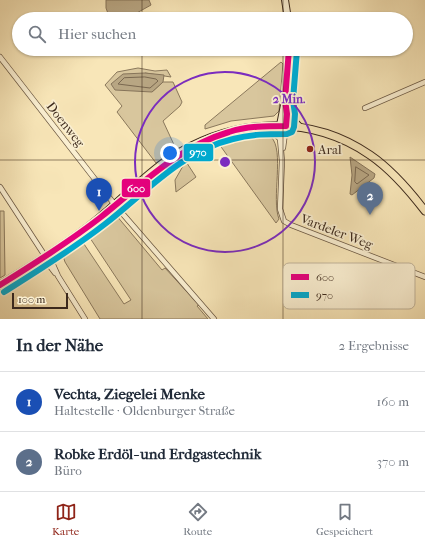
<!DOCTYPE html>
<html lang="de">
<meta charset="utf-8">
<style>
:root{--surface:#fff;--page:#f2f2f3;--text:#1f2937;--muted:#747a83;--line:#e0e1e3;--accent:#8f2418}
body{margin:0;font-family:"IM FELL French Canon",serif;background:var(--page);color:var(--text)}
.scale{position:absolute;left:12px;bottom:10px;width:56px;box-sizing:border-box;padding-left:4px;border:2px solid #3c291c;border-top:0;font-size:11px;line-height:14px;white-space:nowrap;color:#3c291c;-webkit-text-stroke:3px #faefd1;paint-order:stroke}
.you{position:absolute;left:170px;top:153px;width:14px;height:14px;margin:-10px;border:3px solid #fff;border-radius:50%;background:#1a73e8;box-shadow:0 0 0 6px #1a73e833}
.badge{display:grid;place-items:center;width:26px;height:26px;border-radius:50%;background:var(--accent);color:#fff;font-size:13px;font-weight:700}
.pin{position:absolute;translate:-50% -33px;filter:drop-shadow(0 1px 2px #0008)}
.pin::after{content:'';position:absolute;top:21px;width:14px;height:12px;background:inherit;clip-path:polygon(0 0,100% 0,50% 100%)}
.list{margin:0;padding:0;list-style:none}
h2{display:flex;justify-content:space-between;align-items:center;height:52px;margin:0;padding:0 16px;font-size:17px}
h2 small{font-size:13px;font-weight:400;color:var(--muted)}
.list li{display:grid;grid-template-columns:26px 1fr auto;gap:12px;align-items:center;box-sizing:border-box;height:60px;padding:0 16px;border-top:1px solid var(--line)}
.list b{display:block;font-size:15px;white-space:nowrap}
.list p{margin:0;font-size:13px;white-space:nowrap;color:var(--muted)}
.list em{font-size:13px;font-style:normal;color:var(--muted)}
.icon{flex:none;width:22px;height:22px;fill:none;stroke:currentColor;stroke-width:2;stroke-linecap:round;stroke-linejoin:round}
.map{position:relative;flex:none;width:425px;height:319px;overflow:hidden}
.search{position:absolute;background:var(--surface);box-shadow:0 1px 3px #0004;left:12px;right:12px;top:12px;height:44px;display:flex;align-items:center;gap:10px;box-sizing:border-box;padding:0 14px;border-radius:22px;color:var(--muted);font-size:15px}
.sheet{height:172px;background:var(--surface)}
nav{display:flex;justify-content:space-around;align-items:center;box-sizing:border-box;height:56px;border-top:1px solid var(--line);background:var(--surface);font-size:11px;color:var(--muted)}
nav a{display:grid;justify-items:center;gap:2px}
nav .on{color:var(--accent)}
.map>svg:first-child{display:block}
</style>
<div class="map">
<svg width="425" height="319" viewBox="0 0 425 319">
<rect width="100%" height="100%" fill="#f8e6b8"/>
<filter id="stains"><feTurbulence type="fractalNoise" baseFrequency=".005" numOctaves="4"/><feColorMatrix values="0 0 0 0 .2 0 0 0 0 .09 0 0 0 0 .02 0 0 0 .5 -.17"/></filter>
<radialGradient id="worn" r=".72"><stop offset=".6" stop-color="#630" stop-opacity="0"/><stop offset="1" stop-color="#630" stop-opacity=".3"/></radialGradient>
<path fill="#d8c69d" stroke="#8a785c" d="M281,62L283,64L279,111L274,116L231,121L205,129V125Z
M138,68L155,71L167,70L171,77L145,73L152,92L163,82H173L182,102L180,106L163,121L176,149L156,163L117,112L122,106L105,85L117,72Z
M261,134L271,137C285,150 271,199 279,219L276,223L219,144L234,139Z
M183,157L196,177L176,192L175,180L183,166L179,159Z
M0,211H4L5,275L0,278Z
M116,215L162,270L165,268L199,305L197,306L208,319H100L65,262L62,253L82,241L124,304L131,300L90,238Z"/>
<path fill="#b8a683" stroke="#86745a" d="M106,0H149L151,5L126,19H110L106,8Z
M145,73L164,75L163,82L152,92L115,90L111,84L123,74Z
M350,157L375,174L374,178L352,195L350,194L352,175Z"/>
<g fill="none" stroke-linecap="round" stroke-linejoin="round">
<path stroke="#7a6850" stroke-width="1" d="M145,77L156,79L158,81L150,88L118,84L124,78Z
M356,167L369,175L357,184L355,182Z"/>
<defs>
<path id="street" d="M0,57L115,205L214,319
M365,108L425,82
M280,125V139L282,161L280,209L284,221L291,225L425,277
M265,127L274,133L280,139
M283,148L286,126
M0,187L45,256L50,258L58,276L85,319
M45,256L46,261L55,273"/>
<path id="secondary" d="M285,0L288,19
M285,104L287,114L286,126
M287,114L300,127
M280,125L285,100L289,49"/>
<path id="primary" d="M0,285C30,267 60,248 88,227C116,206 140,179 169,159C230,119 308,112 370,155C392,170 409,190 425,211"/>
</defs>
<use href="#street" stroke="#6b5843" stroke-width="6"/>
<use href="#secondary" stroke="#3c291c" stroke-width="8"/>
<use href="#primary" stroke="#3c291c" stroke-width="9"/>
<use href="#street" stroke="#faefd1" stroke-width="4.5"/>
<use href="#secondary" stroke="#faefd1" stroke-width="6"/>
<use href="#primary" stroke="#f8e6b8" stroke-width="7"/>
<defs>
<path id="bus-1" d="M286,126L287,114L285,100L289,49
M0,285C34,264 69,242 101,217C141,185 178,147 229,132C247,126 267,126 286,126"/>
<path id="bus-2" d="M4,292C39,270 73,249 105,224C145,193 182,151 233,139C251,134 268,134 287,134L292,132L294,127L295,114L293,100L297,50"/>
</defs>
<use href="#bus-1" stroke="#faefd1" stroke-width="9"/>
<use href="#bus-2" stroke="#faefd1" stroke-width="9"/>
<use href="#bus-1" stroke="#e5007d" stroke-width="6"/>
<use href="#bus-2" stroke="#00a9ce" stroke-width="6"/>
</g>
<path fill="none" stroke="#3c291c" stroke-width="1" stroke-opacity="0.55" d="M142,0V19M283,0V19M142,49V319M283,49V319M0,160H425"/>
<circle fill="none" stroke="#7b2cbf" stroke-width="2" cx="225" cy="162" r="90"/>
<circle fill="#8f2418" stroke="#faefd1" stroke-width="1.5" cx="310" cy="149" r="4"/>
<g text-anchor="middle" stroke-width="3.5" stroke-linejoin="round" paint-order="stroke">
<g font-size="13" fill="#3c291c" stroke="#faefd1">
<text transform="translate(66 124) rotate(52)" y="5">Doenweg</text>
<text transform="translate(337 231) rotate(21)" y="5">Vardeler Weg</text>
</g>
<g font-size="13" fill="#3c291c" stroke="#faefd1" text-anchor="start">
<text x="318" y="154">Aral</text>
</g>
</g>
<rect x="283" y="263" width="132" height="46" rx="6" fill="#faefd1" stroke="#c1b49b" stroke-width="1"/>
<rect x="291" y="274" width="18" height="6" fill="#e5007d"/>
<rect x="291" y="292" width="18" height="6" fill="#00a9ce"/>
<g font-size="11" fill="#3c291c">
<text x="316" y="281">600</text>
<text x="316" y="299">970</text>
</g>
<circle cx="225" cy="162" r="6" fill="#7b2cbf" stroke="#faefd1" stroke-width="2"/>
<g font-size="12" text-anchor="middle" font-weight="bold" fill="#7b2cbf" stroke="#faefd1" stroke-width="3.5" stroke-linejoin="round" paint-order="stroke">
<text x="289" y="103">2 Min.</text>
</g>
<g stroke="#faefd1" stroke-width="1.5">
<rect x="183" y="143" width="31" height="19" rx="4" fill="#00a9ce"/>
<rect x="121" y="178" width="30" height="20" rx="4" fill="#e5007d"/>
</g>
<g font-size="11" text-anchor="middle" font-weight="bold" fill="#fff">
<text x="198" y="156">970</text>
<text x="136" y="192">600</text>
</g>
<rect width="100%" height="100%" filter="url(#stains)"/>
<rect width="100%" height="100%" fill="url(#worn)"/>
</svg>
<div class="scale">100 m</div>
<div class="you"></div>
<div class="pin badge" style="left:99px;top:211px;background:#1a4fb4">1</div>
<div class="pin badge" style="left:370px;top:215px;background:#5c6f8a">2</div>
<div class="search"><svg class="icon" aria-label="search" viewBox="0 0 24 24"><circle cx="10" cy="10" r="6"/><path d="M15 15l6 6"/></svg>Hier suchen</div>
</div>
<section class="sheet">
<h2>In der Nähe<small>2 Ergebnisse</small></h2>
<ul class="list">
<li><span class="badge" style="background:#1a4fb4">1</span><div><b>Vechta, Ziegelei Menke</b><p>Haltestelle · Oldenburger Straße</p></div><em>160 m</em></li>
<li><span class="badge" style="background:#5c6f8a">2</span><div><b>Robke Erdöl- und Erdgastechnik</b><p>Büro</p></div><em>370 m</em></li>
</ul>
</section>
<nav>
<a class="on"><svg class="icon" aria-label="map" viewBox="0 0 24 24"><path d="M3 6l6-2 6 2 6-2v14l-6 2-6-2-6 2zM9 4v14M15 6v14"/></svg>Karte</a>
<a><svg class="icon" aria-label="directions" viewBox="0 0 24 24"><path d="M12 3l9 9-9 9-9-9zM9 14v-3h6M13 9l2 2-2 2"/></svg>Route</a>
<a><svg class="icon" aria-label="saved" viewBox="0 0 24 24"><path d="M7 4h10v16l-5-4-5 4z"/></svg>Gespeichert</a>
</nav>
